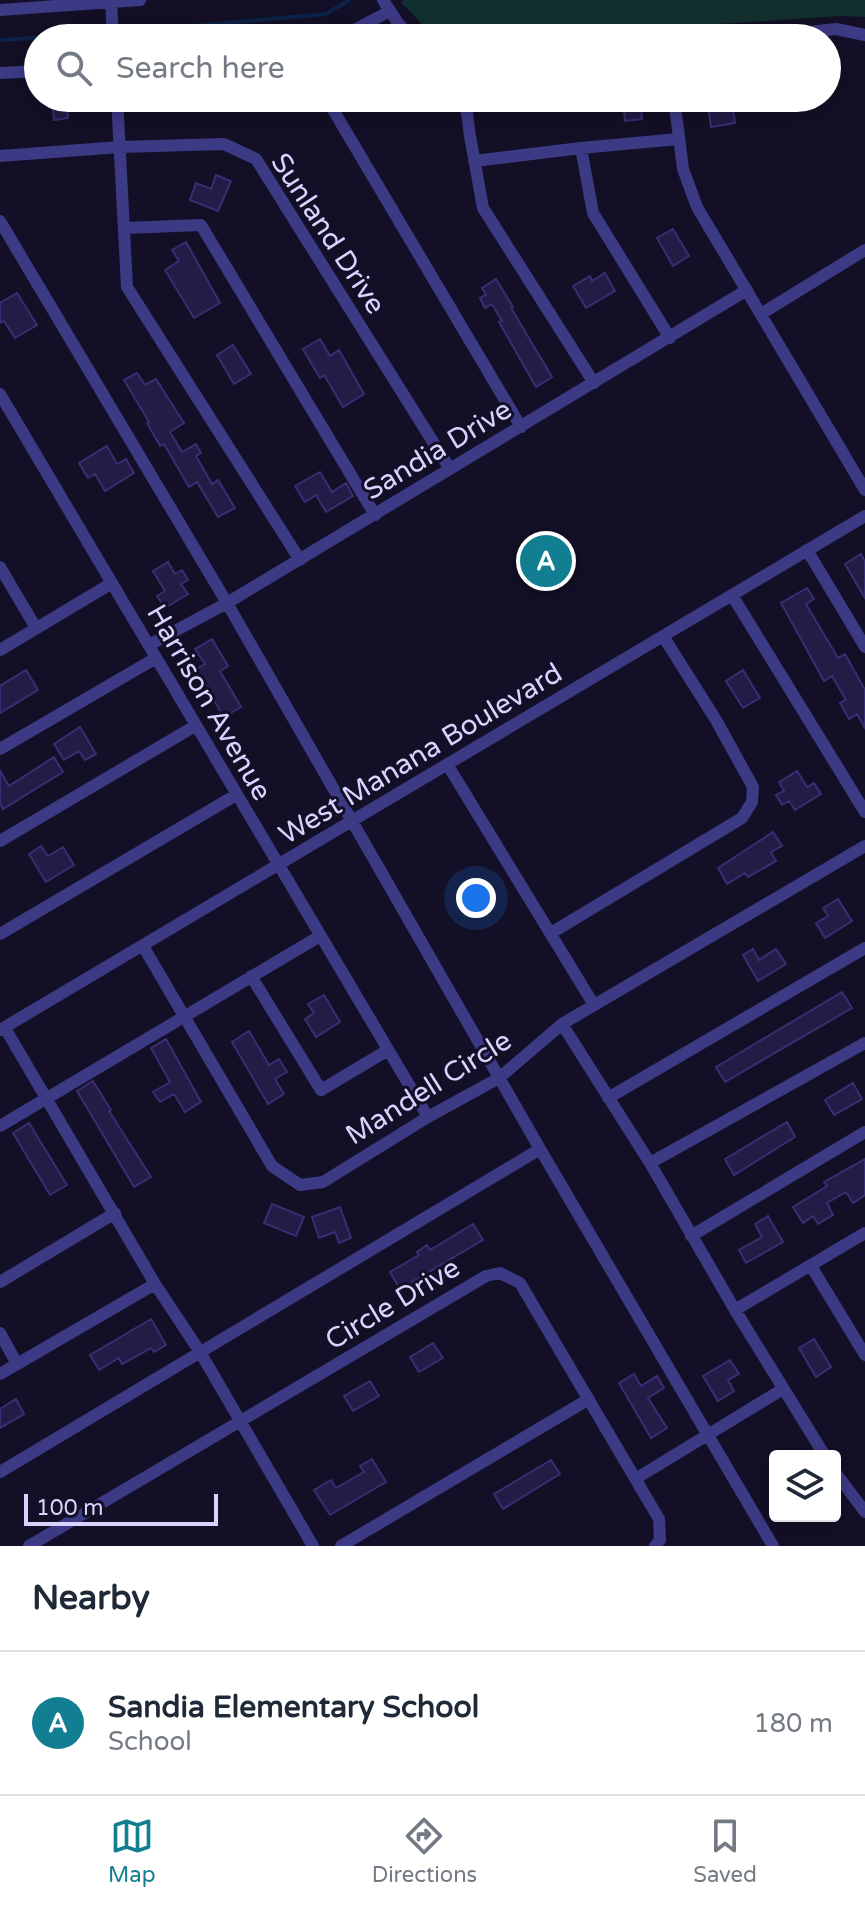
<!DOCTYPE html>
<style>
:root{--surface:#fff;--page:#f6f6f7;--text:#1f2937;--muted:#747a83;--line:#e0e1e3;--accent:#117e91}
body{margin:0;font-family:"Varela Round",sans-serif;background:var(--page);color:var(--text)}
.controls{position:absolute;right:24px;bottom:24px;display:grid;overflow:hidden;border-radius:8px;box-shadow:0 4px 20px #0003}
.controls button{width:72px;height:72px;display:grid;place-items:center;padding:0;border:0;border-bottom:2px solid var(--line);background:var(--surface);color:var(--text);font:40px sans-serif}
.scale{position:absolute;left:24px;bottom:20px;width:194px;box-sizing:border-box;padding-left:8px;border:4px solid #d9d4ff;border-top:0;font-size:22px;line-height:28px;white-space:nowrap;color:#d9d4ff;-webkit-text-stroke:6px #130f26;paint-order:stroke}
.you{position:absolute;left:476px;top:898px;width:28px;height:28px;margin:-20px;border:6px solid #fff;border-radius:50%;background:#1a73e8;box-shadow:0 0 0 12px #1a73e833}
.badge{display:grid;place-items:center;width:52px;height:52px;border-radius:50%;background:var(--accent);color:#fff;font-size:26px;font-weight:700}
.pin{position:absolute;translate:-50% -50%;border:4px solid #fff;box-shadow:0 2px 8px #0006}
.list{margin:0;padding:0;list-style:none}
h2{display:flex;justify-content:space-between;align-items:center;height:104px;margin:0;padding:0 32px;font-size:34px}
h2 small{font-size:26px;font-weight:400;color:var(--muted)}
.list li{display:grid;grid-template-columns:52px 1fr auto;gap:24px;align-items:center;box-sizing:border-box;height:144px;padding:0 32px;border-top:2px solid var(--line)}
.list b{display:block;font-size:30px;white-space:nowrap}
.list p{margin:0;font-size:26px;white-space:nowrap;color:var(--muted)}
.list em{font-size:26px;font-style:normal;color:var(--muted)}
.icon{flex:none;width:44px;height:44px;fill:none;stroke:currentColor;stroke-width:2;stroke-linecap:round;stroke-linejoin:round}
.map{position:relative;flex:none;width:865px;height:1546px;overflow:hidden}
.search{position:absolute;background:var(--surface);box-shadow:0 4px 20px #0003;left:24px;right:24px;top:24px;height:88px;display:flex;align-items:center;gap:20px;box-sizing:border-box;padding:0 28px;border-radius:44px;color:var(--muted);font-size:30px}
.sheet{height:248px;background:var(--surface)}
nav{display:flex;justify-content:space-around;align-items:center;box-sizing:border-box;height:112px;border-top:2px solid var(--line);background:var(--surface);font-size:22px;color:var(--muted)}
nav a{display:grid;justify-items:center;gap:4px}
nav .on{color:var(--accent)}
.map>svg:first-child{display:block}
</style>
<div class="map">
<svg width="865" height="1546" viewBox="0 0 865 1546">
<rect width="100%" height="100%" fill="#130f26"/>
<path fill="#12302f" d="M404,0H865V17L840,16L508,38H435L401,2Z"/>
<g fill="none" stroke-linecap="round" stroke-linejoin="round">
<path stroke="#0c2248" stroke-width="4" d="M0,40L113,33L326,14L349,0"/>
</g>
<path fill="#241b47" stroke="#3b2d73" stroke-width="2" d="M52,98H66L68,118L54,120Z
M192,98H207V109H193Z
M623,98H640L642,119L625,121Z
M707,98H725L726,103L732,102L735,123L711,127Z
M216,175L231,181L218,211L190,200L196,183L211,189Z
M673,229L689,256L673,266L657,238Z
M186,242L220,303L194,318L165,270L179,261L172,250Z
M605,273L615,291L586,308L573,286L590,276L592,281Z
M496,279L513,307L511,308L552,377L536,387L499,322L502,321L492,304L485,308L480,298L486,295L482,288Z
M17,293L37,325L15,338L4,321L0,323V303Z
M320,339L330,356L339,350L364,394L343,407L324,375L320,378L303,349Z
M233,345L251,374L234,384L217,355Z
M137,373L145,385L156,379L184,423L170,432L182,452L196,444L201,453L196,456L212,484L218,480L235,508L218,517L197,482L189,487L164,444L160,446L147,423L149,422L124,380Z
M107,446L117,464L126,459L134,473L105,491L95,474L88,478L79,463Z
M320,472L332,492L346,483L353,496L326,512L316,495L305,502L295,486Z
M861,554L865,562V598L845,564Z
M168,562L175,574L182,570L188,580L181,584L188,594L165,608L157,596L165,591L153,571Z
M807,588L814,599L806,604L838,658L845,654L865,690V728L857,714L849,719L840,703L846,700L832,676L824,681L781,603Z
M212,639L228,666L220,671L241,707L224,717L202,681L201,682L193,671L205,664L195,649Z
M26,670L38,690L0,713V686Z
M743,670L760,698L743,708L726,681Z
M80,727L96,754L85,760L79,751L64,760L54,744Z
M54,757L63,772L3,809L0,803V771L9,786Z
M797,771L807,787L814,783L821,794L795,810L789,801L782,805L776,795L784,791L779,782Z
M773,832L782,846L771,852L776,861L748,877L745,873L727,884L718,868Z
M41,846L48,856L63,847L74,865L46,882L29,854Z
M838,899L852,921L825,938L816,923L828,916L823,908Z
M753,949L759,960L776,949L786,964L758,981L743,955Z
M842,992L852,1008L725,1082L716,1067Z
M324,995L340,1022L316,1037L305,1019L314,1013L308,1004Z
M249,1031L269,1065L279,1059L287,1072L275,1079L284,1094L268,1104L232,1042Z
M166,1039L201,1102L185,1112L174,1094L160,1102L153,1092L170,1082L151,1048Z
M93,1081L111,1110L109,1111L151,1177L134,1187L77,1091Z
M853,1083L862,1099L834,1115L825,1100Z
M787,1122L795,1137L734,1175L725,1159Z
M29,1123L67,1185L50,1195L13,1133Z
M865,1159V1195L853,1203L846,1192L827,1203L833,1215L818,1224L813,1216L803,1223L793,1207L827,1186L824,1182Z
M272,1204L304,1217L296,1236L264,1223Z
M340,1207L351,1238L339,1243L335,1232L319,1238L312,1217Z
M768,1216L783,1242L746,1263L739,1250L762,1237L755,1224Z
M473,1224L483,1240L400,1289L390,1272L419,1255L417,1252L427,1245L430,1250Z
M151,1319L166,1345L154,1352L151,1348L122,1364L119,1358L99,1370L90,1355Z
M814,1339L831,1367L816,1377L799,1348Z
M433,1343L443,1358L419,1372L410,1357Z
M730,1360L739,1374L728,1380L734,1391L718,1401L703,1376Z
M634,1374L641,1386L657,1376L664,1388L648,1398L667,1428L651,1438L619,1383Z
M370,1381L379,1396L353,1411L344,1396Z
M16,1399L24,1414L0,1428V1409Z
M372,1459L386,1482L330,1515L314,1490L331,1480L336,1488L364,1472L360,1466Z
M551,1460L560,1474L503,1509L494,1494Z"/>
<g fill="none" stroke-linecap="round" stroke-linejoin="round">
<path stroke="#3d3a85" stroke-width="12" d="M111,0L113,38
M383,0L398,23L411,38
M0,10L140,0
M339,38L390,11
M755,38L836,29L865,35
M0,73L38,71
M117,98L127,287L300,560
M331,98L332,108L521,427
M465,98L470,136L483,208L594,383
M674,98L683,169L697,207L865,490
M581,148L593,213L670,338
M0,156L120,147L224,144L256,159L450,469
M474,161L581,148L678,139
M0,221L227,603L540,1149L773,1546
M124,228L201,225L375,515
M761,314L865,250
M0,394C142,635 284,876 428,1117
M807,550L865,647
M0,567L36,628
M732,595L865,812
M149,645L227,603L747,290
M0,650L112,583
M0,749L156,658
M447,764L594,1005
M0,841L195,726
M551,933L742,818L752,802L753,787L716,720L663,636
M0,934L236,795
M143,946L272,1166L300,1185L323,1182L428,1117L499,1078L562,1024L865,846
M251,976L321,1090L388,1050
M562,1024L650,1163L735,1310L825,1456
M5,1028L155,1284L200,1352L313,1546
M0,1030L865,516
M608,1098L865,948
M0,1126L320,936
M650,1163L865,1043
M691,1236L865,1132
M811,1266L865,1355
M0,1282L115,1213
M735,1310L865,1233
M0,1333L17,1364
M0,1374L155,1284
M0,1472L540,1149
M835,1472L865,1512
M637,1478L783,1389
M29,1546L486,1276L500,1273L520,1283L659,1519L660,1540L655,1546
M341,1546L589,1399"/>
</g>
<g text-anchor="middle" stroke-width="6" stroke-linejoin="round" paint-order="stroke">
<g font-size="28" fill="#d9d4ff" stroke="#130f26">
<text transform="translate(329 233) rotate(57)" y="10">Sunland Drive</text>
<text transform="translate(437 449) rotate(-31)" y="10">Sandia Drive</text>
<text transform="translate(210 702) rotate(60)" y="10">Harrison Avenue</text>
<text transform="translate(420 753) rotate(-31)" y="10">West Manana Boulevard</text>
<text transform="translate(428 1087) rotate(-32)" y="10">Mandell Circle</text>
<text transform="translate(392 1303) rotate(-31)" y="10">Circle Drive</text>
</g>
</g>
</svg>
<div class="controls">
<button><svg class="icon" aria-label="layers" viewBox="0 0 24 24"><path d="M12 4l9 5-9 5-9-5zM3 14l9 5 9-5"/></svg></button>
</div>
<div class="scale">100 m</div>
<div class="you"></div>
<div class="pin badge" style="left:546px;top:561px">A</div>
<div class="search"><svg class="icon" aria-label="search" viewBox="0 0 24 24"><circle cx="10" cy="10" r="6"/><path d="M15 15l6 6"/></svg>Search here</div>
</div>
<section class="sheet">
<h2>Nearby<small></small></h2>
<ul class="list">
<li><span class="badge">A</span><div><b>Sandia Elementary School</b><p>School</p></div><em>180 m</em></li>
</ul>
</section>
<nav>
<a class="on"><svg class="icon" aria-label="map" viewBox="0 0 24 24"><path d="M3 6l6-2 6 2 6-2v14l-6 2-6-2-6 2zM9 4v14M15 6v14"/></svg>Map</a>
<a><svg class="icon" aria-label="directions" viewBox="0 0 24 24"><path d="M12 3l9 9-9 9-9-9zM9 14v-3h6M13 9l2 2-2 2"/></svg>Directions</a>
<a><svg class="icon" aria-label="saved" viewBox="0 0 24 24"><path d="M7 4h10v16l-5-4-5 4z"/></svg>Saved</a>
</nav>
